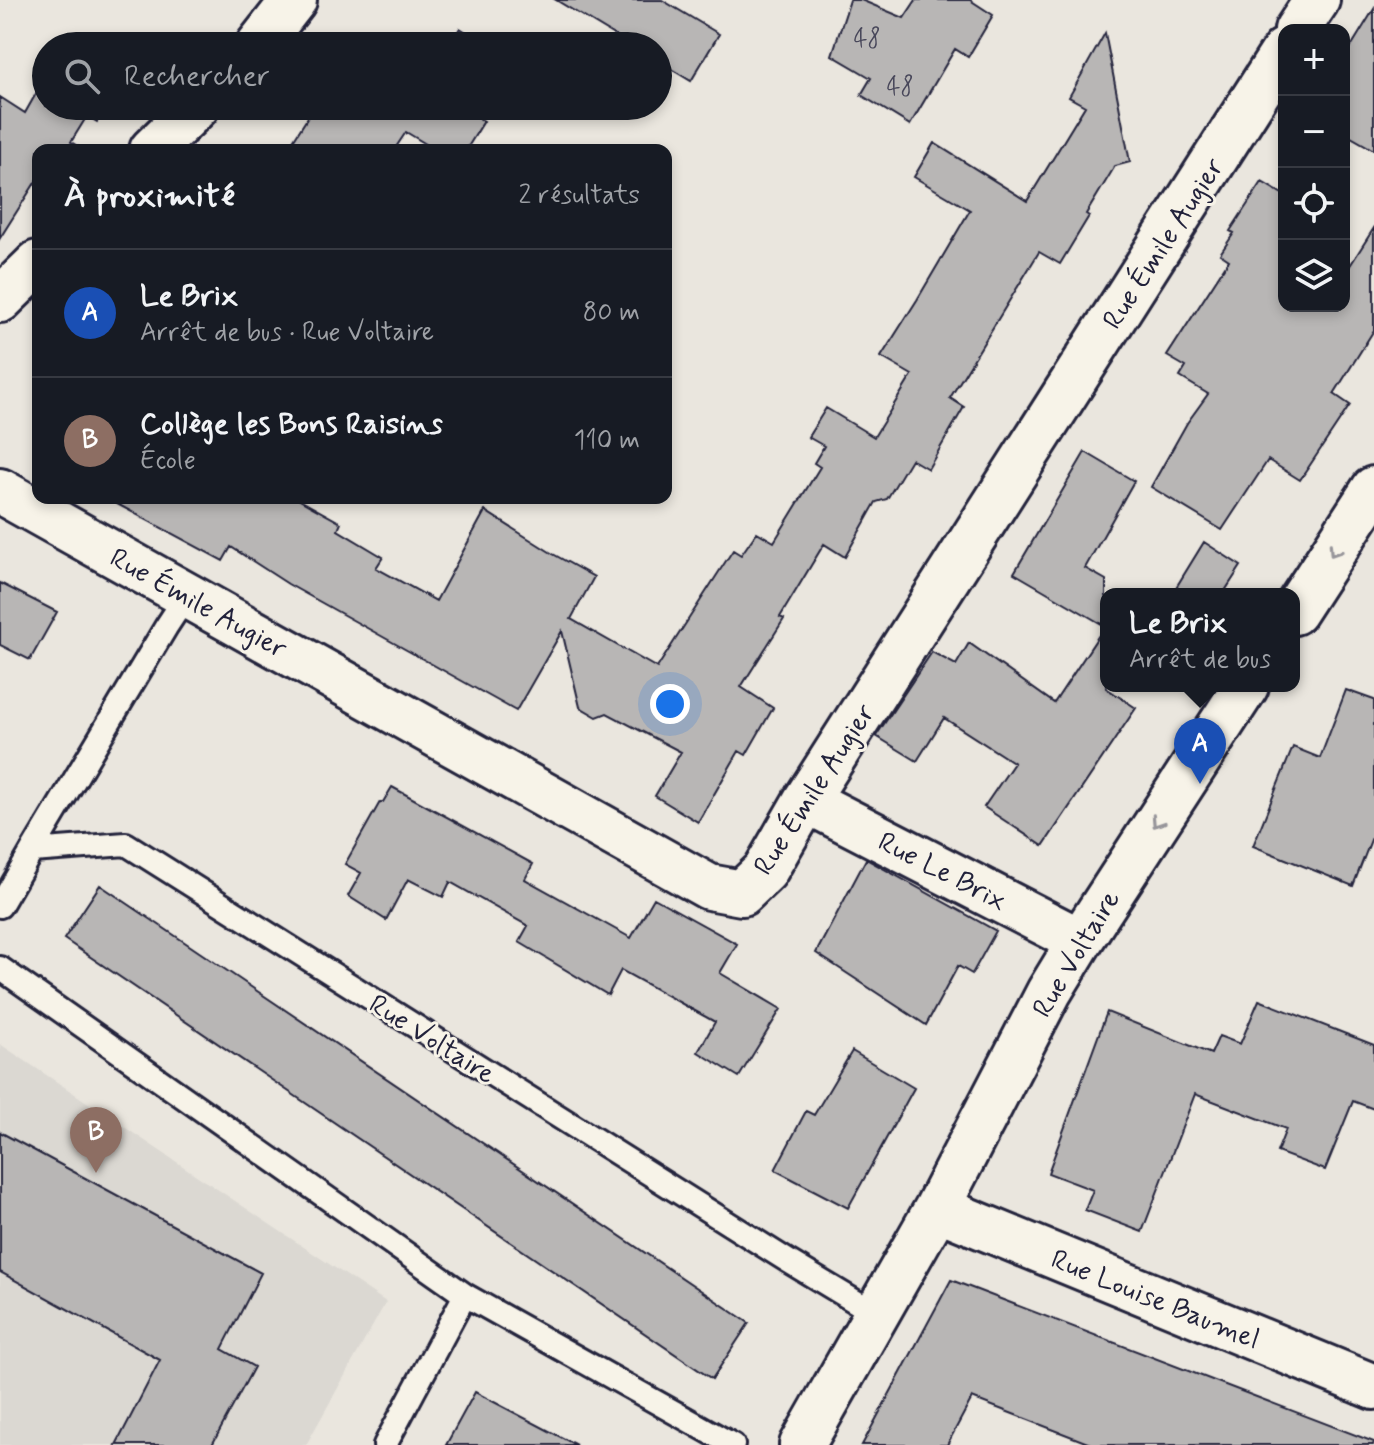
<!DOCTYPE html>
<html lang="fr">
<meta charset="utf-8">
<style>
:root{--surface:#171b24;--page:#242831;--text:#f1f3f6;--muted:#9ea1a6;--line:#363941;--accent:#8c9099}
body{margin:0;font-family:Mynerve,sans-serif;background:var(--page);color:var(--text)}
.controls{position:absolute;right:24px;top:24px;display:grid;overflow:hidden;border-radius:16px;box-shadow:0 4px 12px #0003}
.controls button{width:72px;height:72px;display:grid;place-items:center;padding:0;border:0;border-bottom:2px solid var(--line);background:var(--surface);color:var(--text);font:40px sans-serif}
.you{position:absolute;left:670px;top:704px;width:28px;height:28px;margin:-20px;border:6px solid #fff;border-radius:50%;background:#1a73e8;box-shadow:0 0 0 12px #1a73e833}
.badge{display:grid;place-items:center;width:52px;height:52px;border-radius:50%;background:var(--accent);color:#fff;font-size:26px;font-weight:700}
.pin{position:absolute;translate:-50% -66px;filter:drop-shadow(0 2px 4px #0008)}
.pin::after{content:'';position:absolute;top:42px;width:28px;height:24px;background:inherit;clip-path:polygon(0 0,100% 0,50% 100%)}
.popup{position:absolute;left:1100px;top:588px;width:200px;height:104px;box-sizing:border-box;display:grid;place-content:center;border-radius:16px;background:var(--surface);filter:drop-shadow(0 2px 6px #0005);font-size:26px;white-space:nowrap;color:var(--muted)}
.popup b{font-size:30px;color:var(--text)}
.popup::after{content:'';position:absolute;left:50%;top:100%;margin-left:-16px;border:16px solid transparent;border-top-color:var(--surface)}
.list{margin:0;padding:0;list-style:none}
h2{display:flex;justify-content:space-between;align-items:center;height:104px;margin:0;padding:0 32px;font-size:34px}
h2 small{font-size:26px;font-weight:400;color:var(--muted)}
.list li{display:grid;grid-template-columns:52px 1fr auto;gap:24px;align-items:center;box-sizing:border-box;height:128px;padding:0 32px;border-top:2px solid var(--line)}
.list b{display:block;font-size:30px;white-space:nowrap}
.list p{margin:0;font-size:26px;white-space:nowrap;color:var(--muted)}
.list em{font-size:26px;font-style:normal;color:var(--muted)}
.icon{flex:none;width:44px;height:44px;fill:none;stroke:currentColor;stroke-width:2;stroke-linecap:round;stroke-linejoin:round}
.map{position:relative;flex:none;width:1374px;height:1445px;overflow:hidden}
.search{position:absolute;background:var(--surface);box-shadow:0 4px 12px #0003;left:32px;top:32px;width:640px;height:88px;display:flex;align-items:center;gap:20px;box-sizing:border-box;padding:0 28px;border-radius:44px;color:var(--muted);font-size:30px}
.panel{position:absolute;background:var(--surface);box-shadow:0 4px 12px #0003;left:32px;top:144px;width:640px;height:360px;border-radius:16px}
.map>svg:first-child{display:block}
</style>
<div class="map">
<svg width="1374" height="1445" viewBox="0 0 1374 1445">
<rect width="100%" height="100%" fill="#eae6de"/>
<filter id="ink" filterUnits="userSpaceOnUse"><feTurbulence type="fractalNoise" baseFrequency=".0125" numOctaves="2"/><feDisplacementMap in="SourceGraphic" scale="16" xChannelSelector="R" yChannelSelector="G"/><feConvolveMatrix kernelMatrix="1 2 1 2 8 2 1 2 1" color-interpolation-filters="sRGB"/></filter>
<g filter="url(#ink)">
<path fill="#dbd8d2" d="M0,1044L386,1302L306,1445H0Z"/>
<path fill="#b8b6b5" stroke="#22223b" stroke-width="2" d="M556,0H662L719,34L691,81L658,61V46H632Z
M850,0H861L904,18L916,0H970L993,15L968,57L955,49L910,125L861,95L871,78L832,55Z
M1374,9V150L1344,133V58Z
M460,28L489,46H449Z
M1105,33L1130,162L1115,166L1086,214L1089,216L1060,264L1039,252L950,398L964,407L928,469L911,459L887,499L876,502L845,557L824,544L780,617L784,619L741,687L773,708L746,755L739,751L698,822L655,796L681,752L607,713L597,717L580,707L562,631L516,711L288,584L231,547L223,561L106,498H296L341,523L338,530L383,557L376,568L436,601L485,511L553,554L594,577L571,619L657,668L733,550L741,555L757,532L774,542L820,467L814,463L824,446L808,437L826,408L874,437L912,375L881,357L917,300L970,210L914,177L934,143L1027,201L1085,106L1069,97Z
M46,76V106H107L97,122L87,116L71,142L84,150H38V178L0,238V97L25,113Z
M315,106H485L479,118L484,121L466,150H436L406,132L394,150H287Z
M1262,182L1284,195V306H1344V275L1374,228V330L1334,394L1350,405L1300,480L1268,460L1222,530L1151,487L1187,423L1208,394L1180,377L1186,367L1167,356L1229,260L1220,254L1234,233L1230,231Z
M1085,452L1134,481L1085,568L1106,580V688L1136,708L1043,846L984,807L1014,763L944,718L917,761L876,736L932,652L956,665L969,643L1054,703L1105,626L1014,573Z
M1204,542L1241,566L1223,594H1172Z
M0,583L57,612L30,660L0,645Z
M1346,690L1374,700V832L1353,886L1253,846L1293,747L1320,758Z
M392,787L533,864L525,879L631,938L654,898L737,944L720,973L781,1009L739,1077L698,1052L715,1022L621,970L608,995L519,942L528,926L450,882L443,897L408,879L386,920L348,896L361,873L345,864L380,802H383Z
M866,859L996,931L972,974L958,966L926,1025L816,953Z
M100,885L749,1323L712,1379L64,939Z
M1259,1000L1374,1045V1109L1353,1101L1325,1170L1277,1152L1286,1129L1195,1094L1142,1232L1085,1210L1093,1190L1048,1173L1107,1012L1211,1054L1219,1036L1240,1044Z
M852,1051L914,1088L848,1208L775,1170L806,1111L814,1115Z
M0,1132L261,1273L222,1349L254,1367L212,1445H116L160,1360L0,1272Z
M951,1280L1374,1442L1373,1445H1093L972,1398L947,1445H862Z
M475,1392L576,1445H446Z"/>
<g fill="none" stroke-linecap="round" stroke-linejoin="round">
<defs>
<path id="service" d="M32,851L166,627L187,595
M0,906L32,851L126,844L788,1261L876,1314
M0,968L465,1295L733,1445
M385,1445L465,1295"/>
<path id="minor" d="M1297,30L1317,0
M258,46L294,0
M152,150L197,106
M0,300L38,263
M0,491L709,887L742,893L765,871L806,800L1284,51
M1294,612L1374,489
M806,800L1080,941
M937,1208L1374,1387
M802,1445L937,1208L1049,992L1080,941L1246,686"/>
</defs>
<use href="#service" stroke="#22223b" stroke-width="28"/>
<use href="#minor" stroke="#22223b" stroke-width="50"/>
<use href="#service" stroke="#f7f3e8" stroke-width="22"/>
<use href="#minor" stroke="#f7f3e8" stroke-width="44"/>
</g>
<defs><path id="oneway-chevron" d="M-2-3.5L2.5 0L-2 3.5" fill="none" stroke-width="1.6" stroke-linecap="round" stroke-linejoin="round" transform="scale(2)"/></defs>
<g stroke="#97959a">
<use href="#oneway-chevron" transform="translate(1334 551) rotate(123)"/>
<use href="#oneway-chevron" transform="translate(1157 822) rotate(123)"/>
</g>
</g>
<g text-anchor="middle" stroke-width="6" stroke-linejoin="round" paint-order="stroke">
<g font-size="24" fill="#48475a">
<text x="867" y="46">48</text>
<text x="900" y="94">48</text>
</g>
<g font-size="28" fill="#22223b" stroke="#f7f3e8">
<text transform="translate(1162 243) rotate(-57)" y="10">Rue Émile Augier</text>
<text transform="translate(199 602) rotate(29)" y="10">Rue Émile Augier</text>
<text transform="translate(813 789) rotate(-57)" y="10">Rue Émile Augier</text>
<text transform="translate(943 870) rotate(27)" y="10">Rue Le Brix</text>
<text transform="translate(1075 953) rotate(-59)" y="10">Rue Voltaire</text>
<text transform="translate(433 1038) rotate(32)" y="10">Rue Voltaire</text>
<text transform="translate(1156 1298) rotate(22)" y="10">Rue Louise Baumel</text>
</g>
</g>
</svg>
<div class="controls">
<button>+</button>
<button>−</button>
<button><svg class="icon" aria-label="locate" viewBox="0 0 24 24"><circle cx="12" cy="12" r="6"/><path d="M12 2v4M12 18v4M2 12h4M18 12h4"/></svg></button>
<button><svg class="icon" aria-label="layers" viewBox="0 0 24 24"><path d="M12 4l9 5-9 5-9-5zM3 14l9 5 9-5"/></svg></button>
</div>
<div class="you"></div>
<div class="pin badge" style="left:1200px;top:784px;background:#1a4fb4">A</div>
<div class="popup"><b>Le Brix</b>Arrêt de bus</div>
<div class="pin badge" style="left:96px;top:1173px;background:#8d6e63">B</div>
<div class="search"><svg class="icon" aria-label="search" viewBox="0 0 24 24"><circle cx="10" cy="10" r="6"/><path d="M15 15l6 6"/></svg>Rechercher</div>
<section class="panel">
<h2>À proximité<small>2 résultats</small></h2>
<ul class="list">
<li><span class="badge" style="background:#1a4fb4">A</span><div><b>Le Brix</b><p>Arrêt de bus · Rue Voltaire</p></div><em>80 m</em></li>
<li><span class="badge" style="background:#8d6e63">B</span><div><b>Collège les Bons Raisins</b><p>École</p></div><em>110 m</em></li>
</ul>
</section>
</div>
